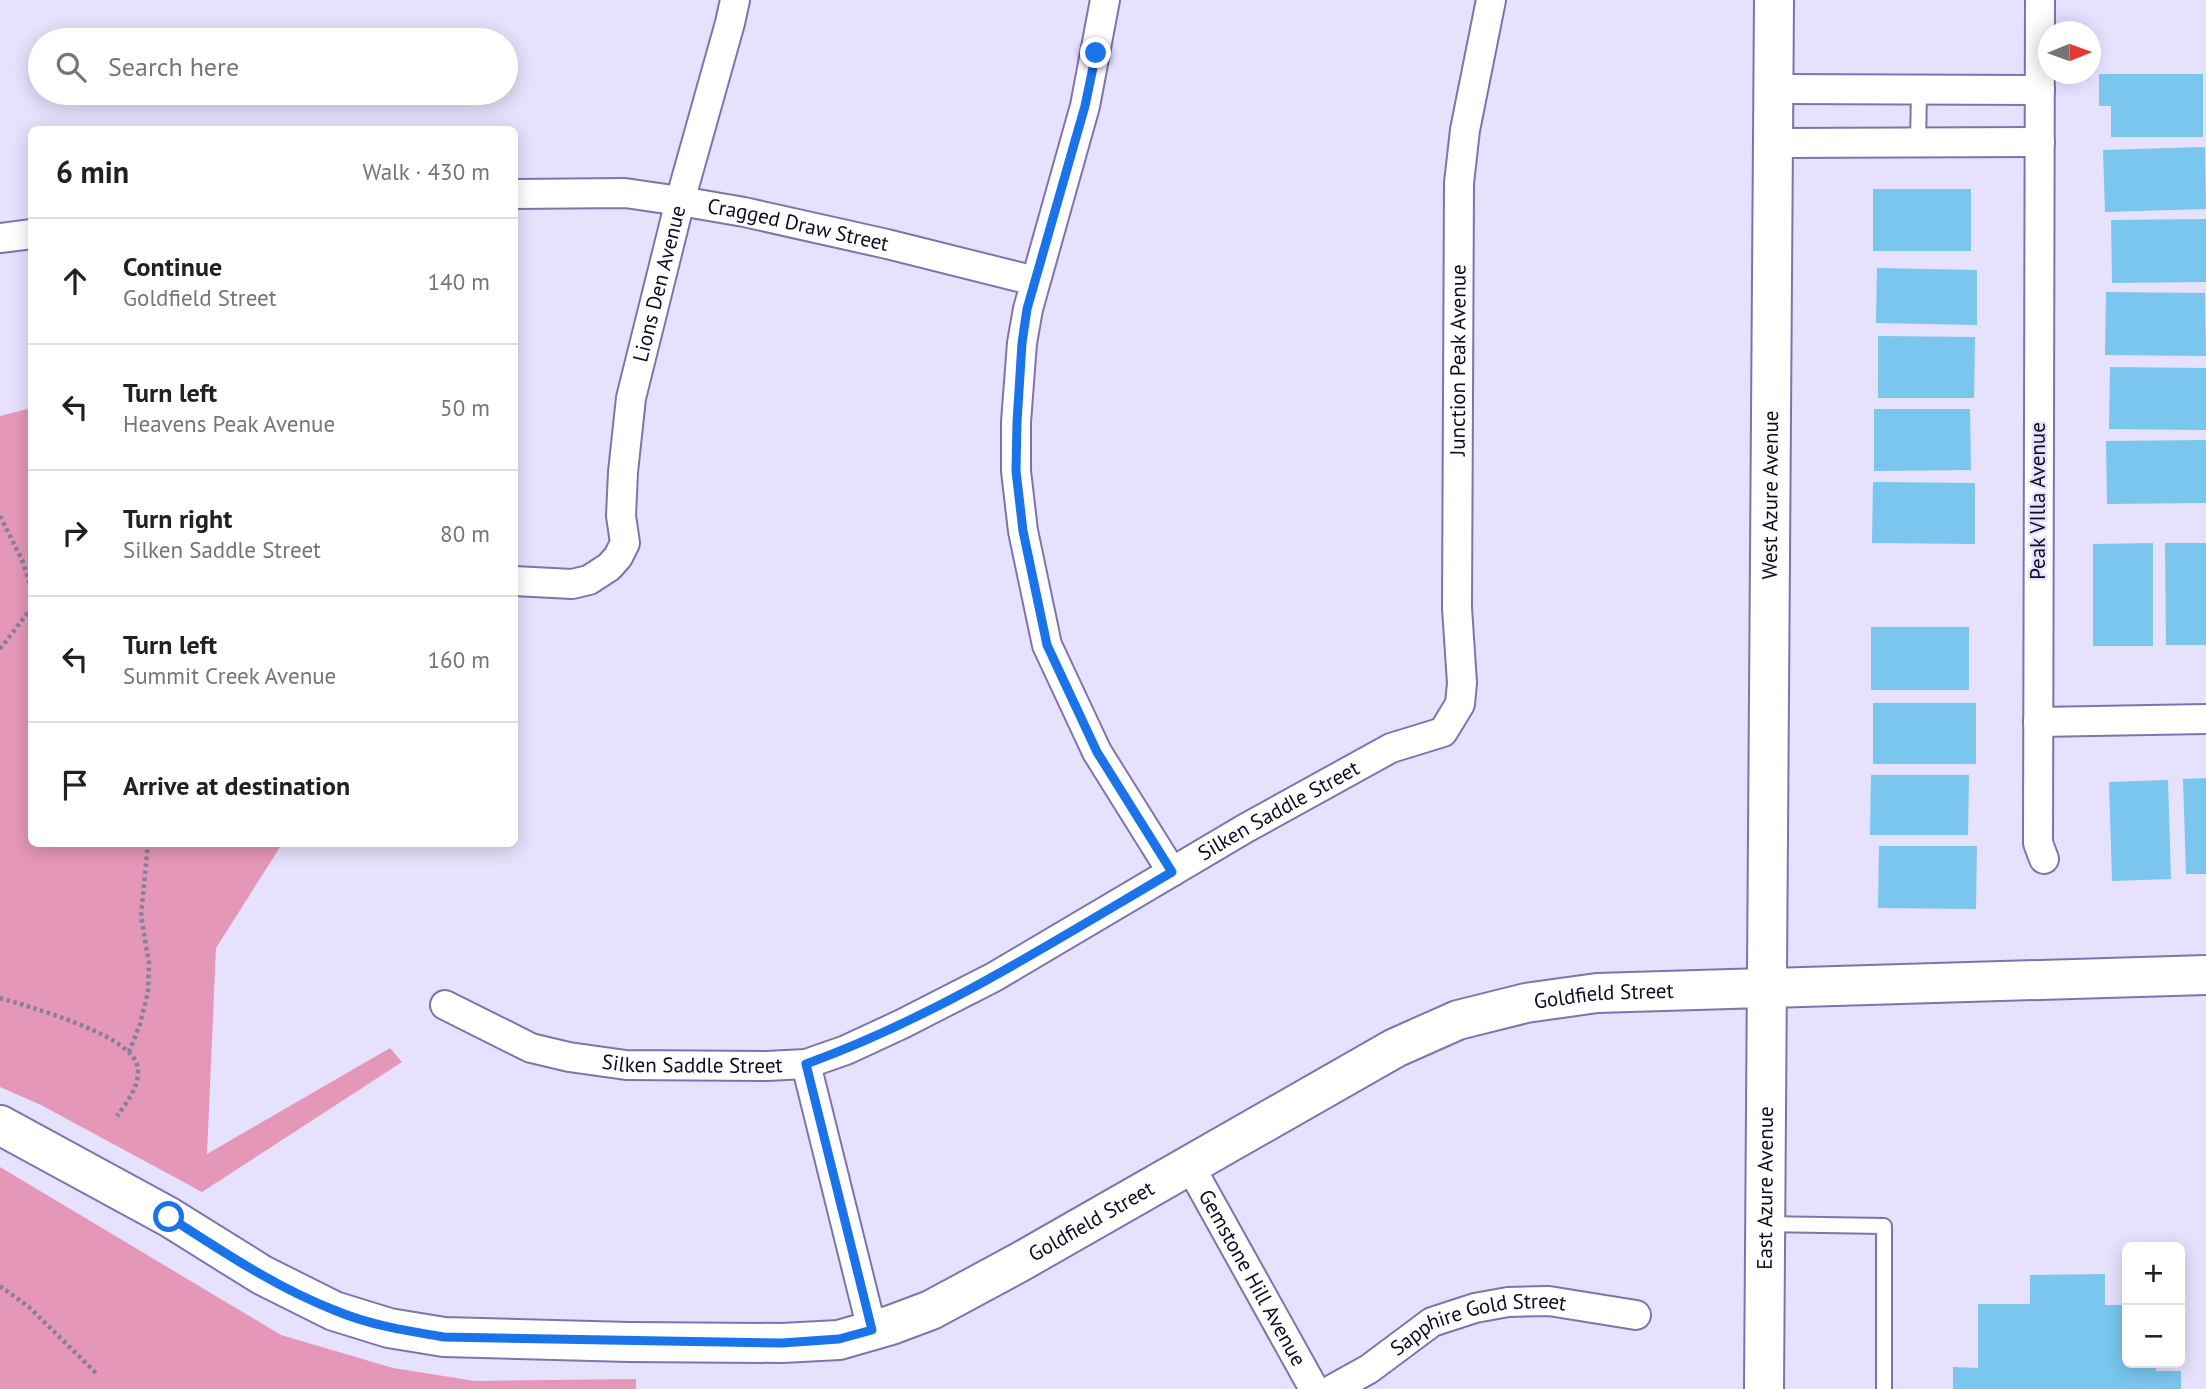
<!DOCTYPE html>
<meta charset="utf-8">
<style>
:root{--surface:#fff;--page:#f6f6f6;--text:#202124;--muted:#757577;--line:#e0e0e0}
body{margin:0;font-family:"PT Sans",sans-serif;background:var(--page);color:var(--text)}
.controls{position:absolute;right:21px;bottom:21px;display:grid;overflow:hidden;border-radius:10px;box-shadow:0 4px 18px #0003}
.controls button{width:63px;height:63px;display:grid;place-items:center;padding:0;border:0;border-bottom:2px solid var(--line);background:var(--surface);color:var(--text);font:35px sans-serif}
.compass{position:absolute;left:2038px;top:21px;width:63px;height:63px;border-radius:50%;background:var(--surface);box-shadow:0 4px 18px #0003;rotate:89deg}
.stop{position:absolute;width:21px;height:21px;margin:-16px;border:5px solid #1a73e8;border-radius:50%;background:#fff}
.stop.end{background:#1a73e8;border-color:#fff;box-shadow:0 2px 7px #0008}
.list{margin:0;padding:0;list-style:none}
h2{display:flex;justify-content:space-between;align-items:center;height:91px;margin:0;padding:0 28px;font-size:30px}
h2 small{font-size:23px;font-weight:400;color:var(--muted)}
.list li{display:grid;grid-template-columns:46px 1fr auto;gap:21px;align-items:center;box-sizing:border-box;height:126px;padding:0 28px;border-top:2px solid var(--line)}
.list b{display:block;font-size:26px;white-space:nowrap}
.list p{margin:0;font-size:23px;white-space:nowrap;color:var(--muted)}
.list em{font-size:23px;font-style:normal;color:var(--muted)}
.icon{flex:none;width:38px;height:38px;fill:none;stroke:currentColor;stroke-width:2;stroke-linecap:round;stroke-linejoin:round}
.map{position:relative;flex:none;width:2206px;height:1389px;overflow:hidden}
.search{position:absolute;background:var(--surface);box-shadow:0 4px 18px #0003;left:28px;top:28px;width:490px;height:77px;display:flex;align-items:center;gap:18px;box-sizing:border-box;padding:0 24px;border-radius:38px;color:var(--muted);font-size:26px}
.panel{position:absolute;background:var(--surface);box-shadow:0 4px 18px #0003;left:28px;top:126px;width:490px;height:721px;border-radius:10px}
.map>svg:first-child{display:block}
</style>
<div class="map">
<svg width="2206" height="1389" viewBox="0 0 2206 1389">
<rect width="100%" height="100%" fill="#e6e1fd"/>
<path fill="#e597b7" d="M31,408L32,844H282L216,948L207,1154L390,1048L402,1062L202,1192L41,1105L0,1087V416Z
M0,1167L281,1335L393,1368L475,1381L636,1379V1389H0Z"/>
<path fill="#7ac6ef" d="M2099,74H2203V137H2111V106H2099Z
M2205,147L2206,209L2105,212L2103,150Z
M1873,189H1971V251H1873Z
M2206,219V282L2112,283L2111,220Z
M1877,268L1977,270V325L1876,323Z
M2106,292L2205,293L2206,356L2105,355Z
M1878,336L1975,337L1974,398H1878Z
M2110,367L2206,368V430L2109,429Z
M1874,409H1970L1971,470L1874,471Z
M2206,440V503L2107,504L2106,441Z
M1873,482L1975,483V544L1872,543Z
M2153,543V646H2093V544Z
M2165,543H2206V645H2166Z
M1871,627H1969V690H1871Z
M1873,703H1976V764H1873Z
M1871,775H1969L1968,835H1870Z
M2206,778V874H2186L2183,779Z
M2168,780L2171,879L2112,881L2109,782Z
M1879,846H1977L1976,909L1878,908Z
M2105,1274V1305H2127V1363H2156V1371H2181V1389H1953V1367L1978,1368V1304H2030V1275Z"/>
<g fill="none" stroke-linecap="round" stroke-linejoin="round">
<defs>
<path id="lane" d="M1918,143L1919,91
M1765,1224L1884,1226V1389"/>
<g id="street">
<path d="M1105,0L1085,106L1028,309L1022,343L1016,422V471L1023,531L1047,645L1097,752L1172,872"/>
<path d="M2040,0L2038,843L2044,859"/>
<path d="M1774,89L2040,90"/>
<path d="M1774,143L2040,142"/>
<path id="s1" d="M514,194L625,193L680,201L744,212L887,244L1035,281"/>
<path d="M0,238L32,234"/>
<path id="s2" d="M514,581L572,584L589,580L609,567L618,557L625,543L621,516L623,472L631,398L680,201L730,23L735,0"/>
<path d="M2038,722L2206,719"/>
<path id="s3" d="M445,1005L531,1048L569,1057L626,1065L766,1066L806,1064L846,1050L902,1024L994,977L1246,828L1391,748L1443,732L1460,704L1462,683L1457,608L1459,183L1465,130L1491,0"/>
<path d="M806,1064L872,1330"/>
<path id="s4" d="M1190,1166L1314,1389"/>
<path id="s5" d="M1333,1389L1369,1369L1432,1322L1475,1308L1508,1302L1549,1301L1636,1315"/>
</g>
<g id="secondary">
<path id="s6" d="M0,1125L169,1217L262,1275L334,1311L389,1328L444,1337L629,1342L782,1343L839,1340L891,1325L931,1310L1020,1262L1395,1048L1458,1020L1526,1003L1597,993L2206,975"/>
<path id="s7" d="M1764,1389L1774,0"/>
</g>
</defs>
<use href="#lane" stroke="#8072b1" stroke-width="18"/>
<use href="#street" stroke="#8072b1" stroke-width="32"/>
<use href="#secondary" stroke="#8072b1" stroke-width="42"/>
<path stroke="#857f9a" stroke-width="4.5" stroke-dasharray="3.5 3.5" stroke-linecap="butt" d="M0,516L22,560L32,590
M0,649L32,607
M0,998C30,1007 124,1033 136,1062C144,1081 127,1102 117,1116
M129,1052L140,1024L148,992L149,963L141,916L148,844
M0,1286L29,1307L96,1373"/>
<use href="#lane" stroke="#fff" stroke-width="14"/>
<use href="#street" stroke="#fff" stroke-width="28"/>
<use href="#secondary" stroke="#fff" stroke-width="38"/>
</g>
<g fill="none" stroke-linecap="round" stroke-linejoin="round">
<path stroke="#1a73e8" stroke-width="9" d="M169,1217C222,1251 275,1287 334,1310C369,1325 407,1331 444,1337L782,1343L839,1339L872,1330L806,1064C936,1017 1053,942 1172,872L1097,752L1047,645L1023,531L1016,471L1017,422L1022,343L1027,309L1085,106L1096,53"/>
</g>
<g text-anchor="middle" stroke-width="5" stroke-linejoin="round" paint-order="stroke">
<g font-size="21" fill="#100921" stroke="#e6e1fd">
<text dy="7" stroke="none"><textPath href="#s1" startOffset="287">Cragged Draw Street</textPath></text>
<text dy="7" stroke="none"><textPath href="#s2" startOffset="392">Lions Den Avenue</textPath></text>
<text dy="7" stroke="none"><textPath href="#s3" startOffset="1470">Junction Peak Avenue</textPath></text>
<text dy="7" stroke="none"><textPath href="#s7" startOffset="894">West Azure Avenue</textPath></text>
<text transform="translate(2038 501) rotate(-90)" y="7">Peak VIlla Avenue</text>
<text dy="7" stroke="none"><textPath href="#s3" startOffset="910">Silken Saddle Street</textPath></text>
<text dy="7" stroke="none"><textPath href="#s6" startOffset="1738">Goldfield Street</textPath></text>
<text dy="7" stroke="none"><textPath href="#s3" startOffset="259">Silken Saddle Street</textPath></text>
<text dy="7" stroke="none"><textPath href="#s7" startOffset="201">East Azure Avenue</textPath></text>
<text dy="7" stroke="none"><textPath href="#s6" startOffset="1171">Goldfield Street</textPath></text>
<text dy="7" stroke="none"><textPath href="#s4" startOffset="128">Gemstone Hill Avenue</textPath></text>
<text dy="7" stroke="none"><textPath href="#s5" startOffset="164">Sapphire Gold Street</textPath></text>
</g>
</g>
</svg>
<div class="controls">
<button>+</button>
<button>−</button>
</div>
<svg class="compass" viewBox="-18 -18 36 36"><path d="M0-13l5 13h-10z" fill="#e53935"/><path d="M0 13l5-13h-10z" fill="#757577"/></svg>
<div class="stop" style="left:169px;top:1217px"></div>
<div class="stop end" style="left:1096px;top:53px"></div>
<div class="search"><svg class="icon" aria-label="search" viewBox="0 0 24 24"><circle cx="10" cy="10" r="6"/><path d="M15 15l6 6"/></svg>Search here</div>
<section class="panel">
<h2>6 min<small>Walk · 430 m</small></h2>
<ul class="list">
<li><svg class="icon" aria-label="ahead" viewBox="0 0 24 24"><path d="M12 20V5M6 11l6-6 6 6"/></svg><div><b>Continue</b><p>Goldfield Street</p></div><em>140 m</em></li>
<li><svg class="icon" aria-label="left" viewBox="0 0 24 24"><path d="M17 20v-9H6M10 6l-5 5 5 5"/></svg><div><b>Turn left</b><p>Heavens Peak Avenue</p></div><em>50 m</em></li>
<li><svg class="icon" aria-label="right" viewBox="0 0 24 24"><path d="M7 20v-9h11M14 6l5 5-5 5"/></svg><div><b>Turn right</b><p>Silken Saddle Street</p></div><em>80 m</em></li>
<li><svg class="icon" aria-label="left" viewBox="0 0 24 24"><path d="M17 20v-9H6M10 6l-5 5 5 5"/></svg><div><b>Turn left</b><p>Summit Creek Avenue</p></div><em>160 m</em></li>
<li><svg class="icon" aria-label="arrive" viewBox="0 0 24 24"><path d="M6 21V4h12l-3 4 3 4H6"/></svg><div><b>Arrive at destination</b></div></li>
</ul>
</section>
</div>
